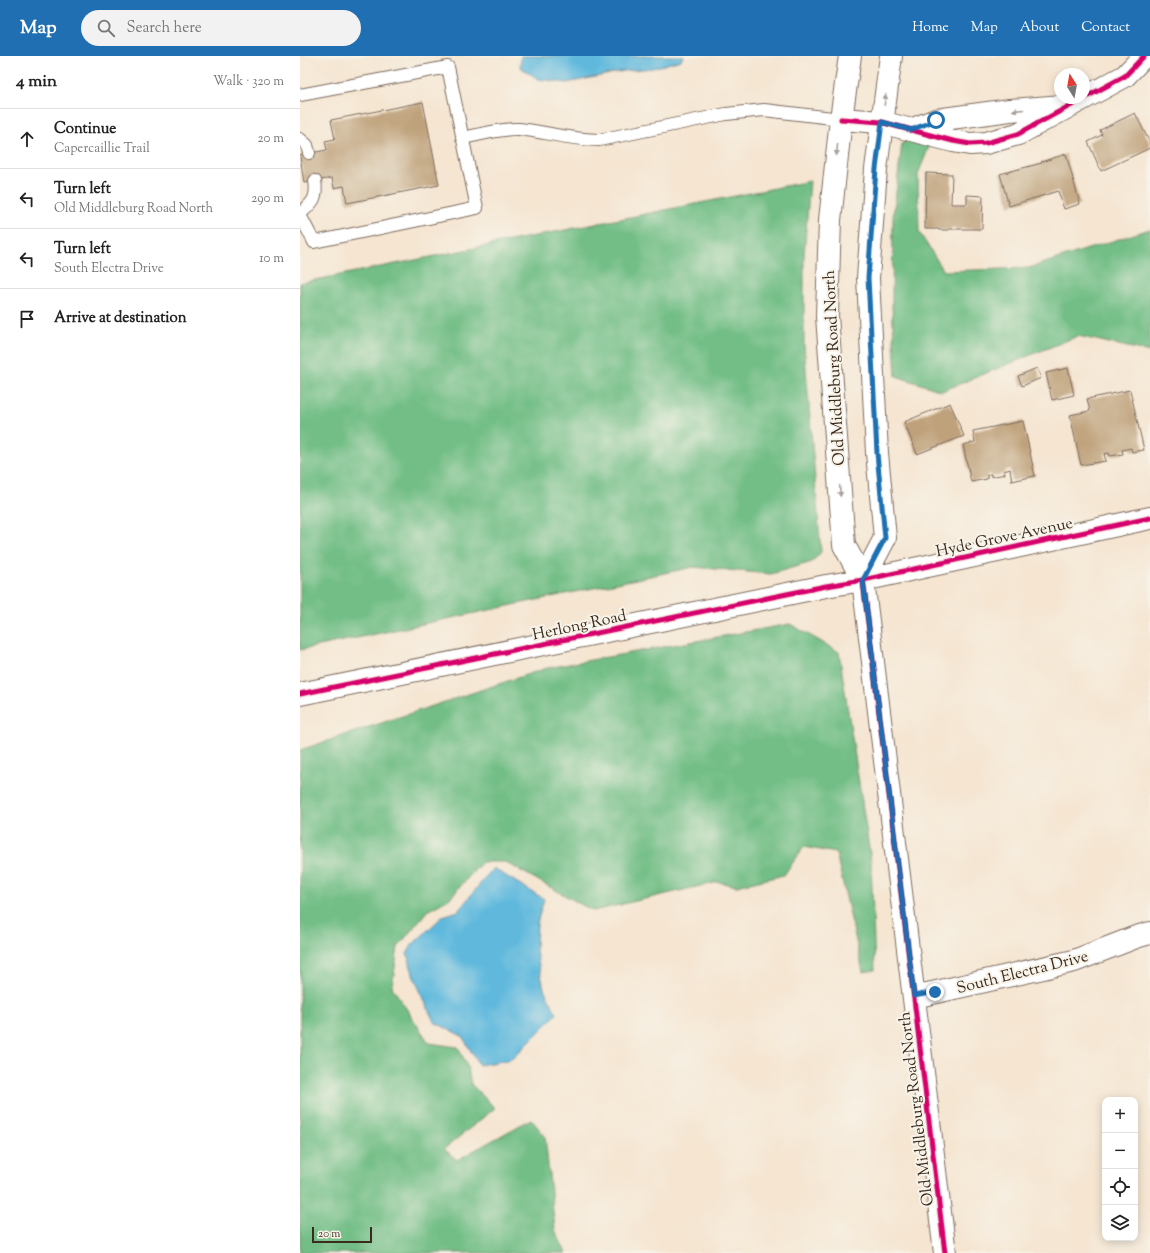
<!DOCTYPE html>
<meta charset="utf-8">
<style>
:root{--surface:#fff;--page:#f2f2f2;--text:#222;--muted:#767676;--line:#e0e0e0;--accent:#1f6fb2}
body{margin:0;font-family:"Sorts Mill Goudy",serif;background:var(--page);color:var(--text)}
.controls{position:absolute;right:12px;bottom:12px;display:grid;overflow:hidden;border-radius:8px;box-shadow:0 2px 10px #0003}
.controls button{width:36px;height:36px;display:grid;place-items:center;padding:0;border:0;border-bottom:1px solid var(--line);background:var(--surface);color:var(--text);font:20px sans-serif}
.compass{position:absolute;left:754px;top:12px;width:36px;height:36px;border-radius:50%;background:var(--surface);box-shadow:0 2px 10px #0003;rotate:349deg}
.scale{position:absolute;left:12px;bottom:10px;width:60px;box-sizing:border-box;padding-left:4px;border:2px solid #3b2a1e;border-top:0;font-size:11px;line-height:14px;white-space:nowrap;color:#3b2a1e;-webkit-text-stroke:3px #f7f3e8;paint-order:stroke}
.stop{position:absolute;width:12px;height:12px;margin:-9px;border:3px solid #1f6fb2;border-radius:50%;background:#fff}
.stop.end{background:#1f6fb2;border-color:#fff;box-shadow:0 1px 4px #0008}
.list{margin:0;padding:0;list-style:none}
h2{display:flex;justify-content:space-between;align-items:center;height:52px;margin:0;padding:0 16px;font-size:17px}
h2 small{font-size:13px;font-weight:400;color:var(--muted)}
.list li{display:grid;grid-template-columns:26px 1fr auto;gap:12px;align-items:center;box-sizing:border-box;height:60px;padding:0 16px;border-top:1px solid var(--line)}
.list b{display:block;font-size:15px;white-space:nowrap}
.list p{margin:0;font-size:13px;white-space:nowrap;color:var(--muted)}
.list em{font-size:13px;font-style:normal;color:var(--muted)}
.icon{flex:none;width:22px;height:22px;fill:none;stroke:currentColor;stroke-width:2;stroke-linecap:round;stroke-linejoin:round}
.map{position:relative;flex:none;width:850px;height:1197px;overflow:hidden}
header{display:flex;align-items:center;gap:24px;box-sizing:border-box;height:56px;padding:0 20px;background:var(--accent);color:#fff}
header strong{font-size:19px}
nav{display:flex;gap:22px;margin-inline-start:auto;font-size:14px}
.search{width:280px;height:36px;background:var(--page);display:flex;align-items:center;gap:10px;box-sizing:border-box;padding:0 14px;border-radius:22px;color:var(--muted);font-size:15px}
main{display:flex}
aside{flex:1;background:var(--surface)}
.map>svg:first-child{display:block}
</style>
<header>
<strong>Map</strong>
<div class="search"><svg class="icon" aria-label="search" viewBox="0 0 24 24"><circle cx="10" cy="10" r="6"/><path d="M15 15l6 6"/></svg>Search here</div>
<nav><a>Home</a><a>Map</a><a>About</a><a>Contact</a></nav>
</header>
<main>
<aside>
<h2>4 min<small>Walk · 320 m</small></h2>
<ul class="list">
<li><svg class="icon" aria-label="ahead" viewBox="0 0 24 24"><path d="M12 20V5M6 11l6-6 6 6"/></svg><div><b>Continue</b><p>Capercaillie Trail</p></div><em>20 m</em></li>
<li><svg class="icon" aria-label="left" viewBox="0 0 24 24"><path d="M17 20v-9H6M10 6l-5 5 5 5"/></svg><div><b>Turn left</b><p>Old Middleburg Road North</p></div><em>290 m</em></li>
<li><svg class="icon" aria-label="left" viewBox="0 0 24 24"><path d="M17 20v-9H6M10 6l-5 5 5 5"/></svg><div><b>Turn left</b><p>South Electra Drive</p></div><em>10 m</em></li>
<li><svg class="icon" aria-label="arrive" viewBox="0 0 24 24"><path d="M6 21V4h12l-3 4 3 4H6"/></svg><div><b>Arrive at destination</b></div></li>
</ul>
</aside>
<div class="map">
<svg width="850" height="1197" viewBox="0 0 850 1197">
<rect width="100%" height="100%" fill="#f7f3e8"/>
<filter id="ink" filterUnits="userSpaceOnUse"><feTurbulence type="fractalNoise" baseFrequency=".025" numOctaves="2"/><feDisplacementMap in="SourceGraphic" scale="8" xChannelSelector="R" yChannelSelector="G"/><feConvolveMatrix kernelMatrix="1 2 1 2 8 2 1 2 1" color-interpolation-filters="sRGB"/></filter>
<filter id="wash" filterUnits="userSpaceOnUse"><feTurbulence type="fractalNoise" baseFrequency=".012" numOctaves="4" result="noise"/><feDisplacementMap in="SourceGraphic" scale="16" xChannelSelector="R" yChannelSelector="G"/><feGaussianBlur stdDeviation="0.9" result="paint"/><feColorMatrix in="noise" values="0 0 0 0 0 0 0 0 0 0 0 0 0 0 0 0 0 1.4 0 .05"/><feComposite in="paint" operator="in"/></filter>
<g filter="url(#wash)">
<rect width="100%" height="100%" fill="#f5e5d1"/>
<path fill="#72be86" stroke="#567452" d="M610,82L631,86L618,118L619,176L644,215L729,212L850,173V296L778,280L642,335L596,320L592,250L593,161L602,87Z
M510,125L504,199V289L521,496L512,506L471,518L393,511L0,594V227Z
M490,568L539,596L571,805L575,914L563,916L536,797L504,791L484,819L437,830L418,826L293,855L205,806H182L149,843L127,855L98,891L92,931L129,987L158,991L168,1012L171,1028L195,1052L144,1093L157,1104L231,1063L245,1080L255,1174L266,1197H0V694L247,612Z"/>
<path fill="#60b9dd" stroke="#4e727e" d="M221,0H384L381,4L353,12L324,15L267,27L238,23L220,11Z
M193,812L244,843L237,867L236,895L244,933L257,958L213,1002L208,1004L179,1009L162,980L134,966L114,921L107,898L112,889L143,860L158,855Z"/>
<g id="blocks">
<path fill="#bfa27c" d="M123,46L139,129L47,147L44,130L34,132L32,122L4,127L0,99L27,94L25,85L35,83L31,64Z
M835,57L850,87V92L801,115L788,86L802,79L800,74Z
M766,98L780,148L764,153L758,135L709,150L700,118L742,107L741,106Z
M626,117L652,118L651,148H667V139L683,140L682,173H649V174H639L638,173H625Z
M737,312L741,322L722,330L718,320Z
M768,312L774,339L752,344L746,317Z
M830,334L844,394L832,396L831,392L822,394L823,398L810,400L809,397L804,398L806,405L781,409L770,359L790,355L787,343Z
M650,347L664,380L617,398L604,366Z
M723,365L735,420L712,425L710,413L704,415L705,418L691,421V418L687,419V423L671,426L663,389L675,386L673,375Z"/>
</g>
</g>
<g filter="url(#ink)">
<use href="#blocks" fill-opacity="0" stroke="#7c6b5d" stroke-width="1"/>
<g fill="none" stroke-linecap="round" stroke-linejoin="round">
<defs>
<path id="lane" d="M0,39L148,11L177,152L14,186L0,159
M162,82C180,79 201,72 219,73C246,76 272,84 299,84L426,58L464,54L541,63
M0,83L7,89L9,97
M0,158C12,147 18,143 15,125"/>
<path id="street" d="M541,63L581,66L653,85L670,88L686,87L718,78L825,20L844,0
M611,74L636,64L710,54L763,50
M614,941L774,905L836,881L850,877"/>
<path id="secondary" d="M550,0L541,63L530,164L527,260L544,489L563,524L645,1197
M563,524L585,482L577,397L568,222L576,113L591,0
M0,638L526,530L563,524L850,462"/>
</defs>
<use href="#lane" stroke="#7c6b5d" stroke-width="14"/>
<use href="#street" stroke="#7c6b5d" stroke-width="24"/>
<use href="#secondary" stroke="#7c6b5d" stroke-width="24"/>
<use href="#lane" stroke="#fff" stroke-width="12"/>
<use href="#street" stroke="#fff" stroke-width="22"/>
<use href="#secondary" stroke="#fff" stroke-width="22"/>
<defs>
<path id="cycleway" d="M541,63L581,66L653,85L670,88L686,87L718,78L825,20L844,0
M563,524L645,1197
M0,638L526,530L563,524L850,462"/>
</defs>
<use href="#cycleway" stroke="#f7f3e8" stroke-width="8"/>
<use href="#cycleway" stroke="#d6006c" stroke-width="5"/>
</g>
<defs><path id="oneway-solid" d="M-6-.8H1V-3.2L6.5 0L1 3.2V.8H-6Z"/></defs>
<g fill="#a79f9a">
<use href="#oneway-solid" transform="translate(585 44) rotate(-82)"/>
<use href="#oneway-solid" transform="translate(718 54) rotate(175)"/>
<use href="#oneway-solid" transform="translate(537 94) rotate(96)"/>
<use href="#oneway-solid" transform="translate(540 435) rotate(86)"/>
</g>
</g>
<g fill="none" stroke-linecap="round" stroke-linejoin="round" filter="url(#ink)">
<path stroke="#1f6fb2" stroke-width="5" d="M635,936L614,940L563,524L585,482L577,397L568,222L576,113L582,66L611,74L636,64"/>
</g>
<g text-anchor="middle" stroke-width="4" stroke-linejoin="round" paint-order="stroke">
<g font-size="16" fill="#3b2a1e" stroke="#f7f3e8">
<text transform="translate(533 312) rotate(-93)" y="6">Old Middleburg Road North</text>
<text transform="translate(704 480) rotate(-12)" y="6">Hyde Grove Avenue</text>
<text transform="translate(279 568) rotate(-12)" y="6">Herlong Road</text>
<text transform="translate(722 915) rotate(-14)" y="6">South Electra Drive</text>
<text transform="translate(615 1053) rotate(-97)" y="6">Old Middleburg Road North</text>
</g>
</g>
</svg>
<div class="controls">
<button>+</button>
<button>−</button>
<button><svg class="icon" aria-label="locate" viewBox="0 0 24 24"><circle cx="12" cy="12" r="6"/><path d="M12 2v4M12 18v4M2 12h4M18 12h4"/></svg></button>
<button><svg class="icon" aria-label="layers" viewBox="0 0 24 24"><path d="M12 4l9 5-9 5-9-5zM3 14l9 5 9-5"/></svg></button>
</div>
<svg class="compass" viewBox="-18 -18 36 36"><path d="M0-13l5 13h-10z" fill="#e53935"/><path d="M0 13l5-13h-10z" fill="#767676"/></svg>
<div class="scale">20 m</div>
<div class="stop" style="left:636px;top:64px"></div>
<div class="stop end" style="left:635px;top:936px"></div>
</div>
</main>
